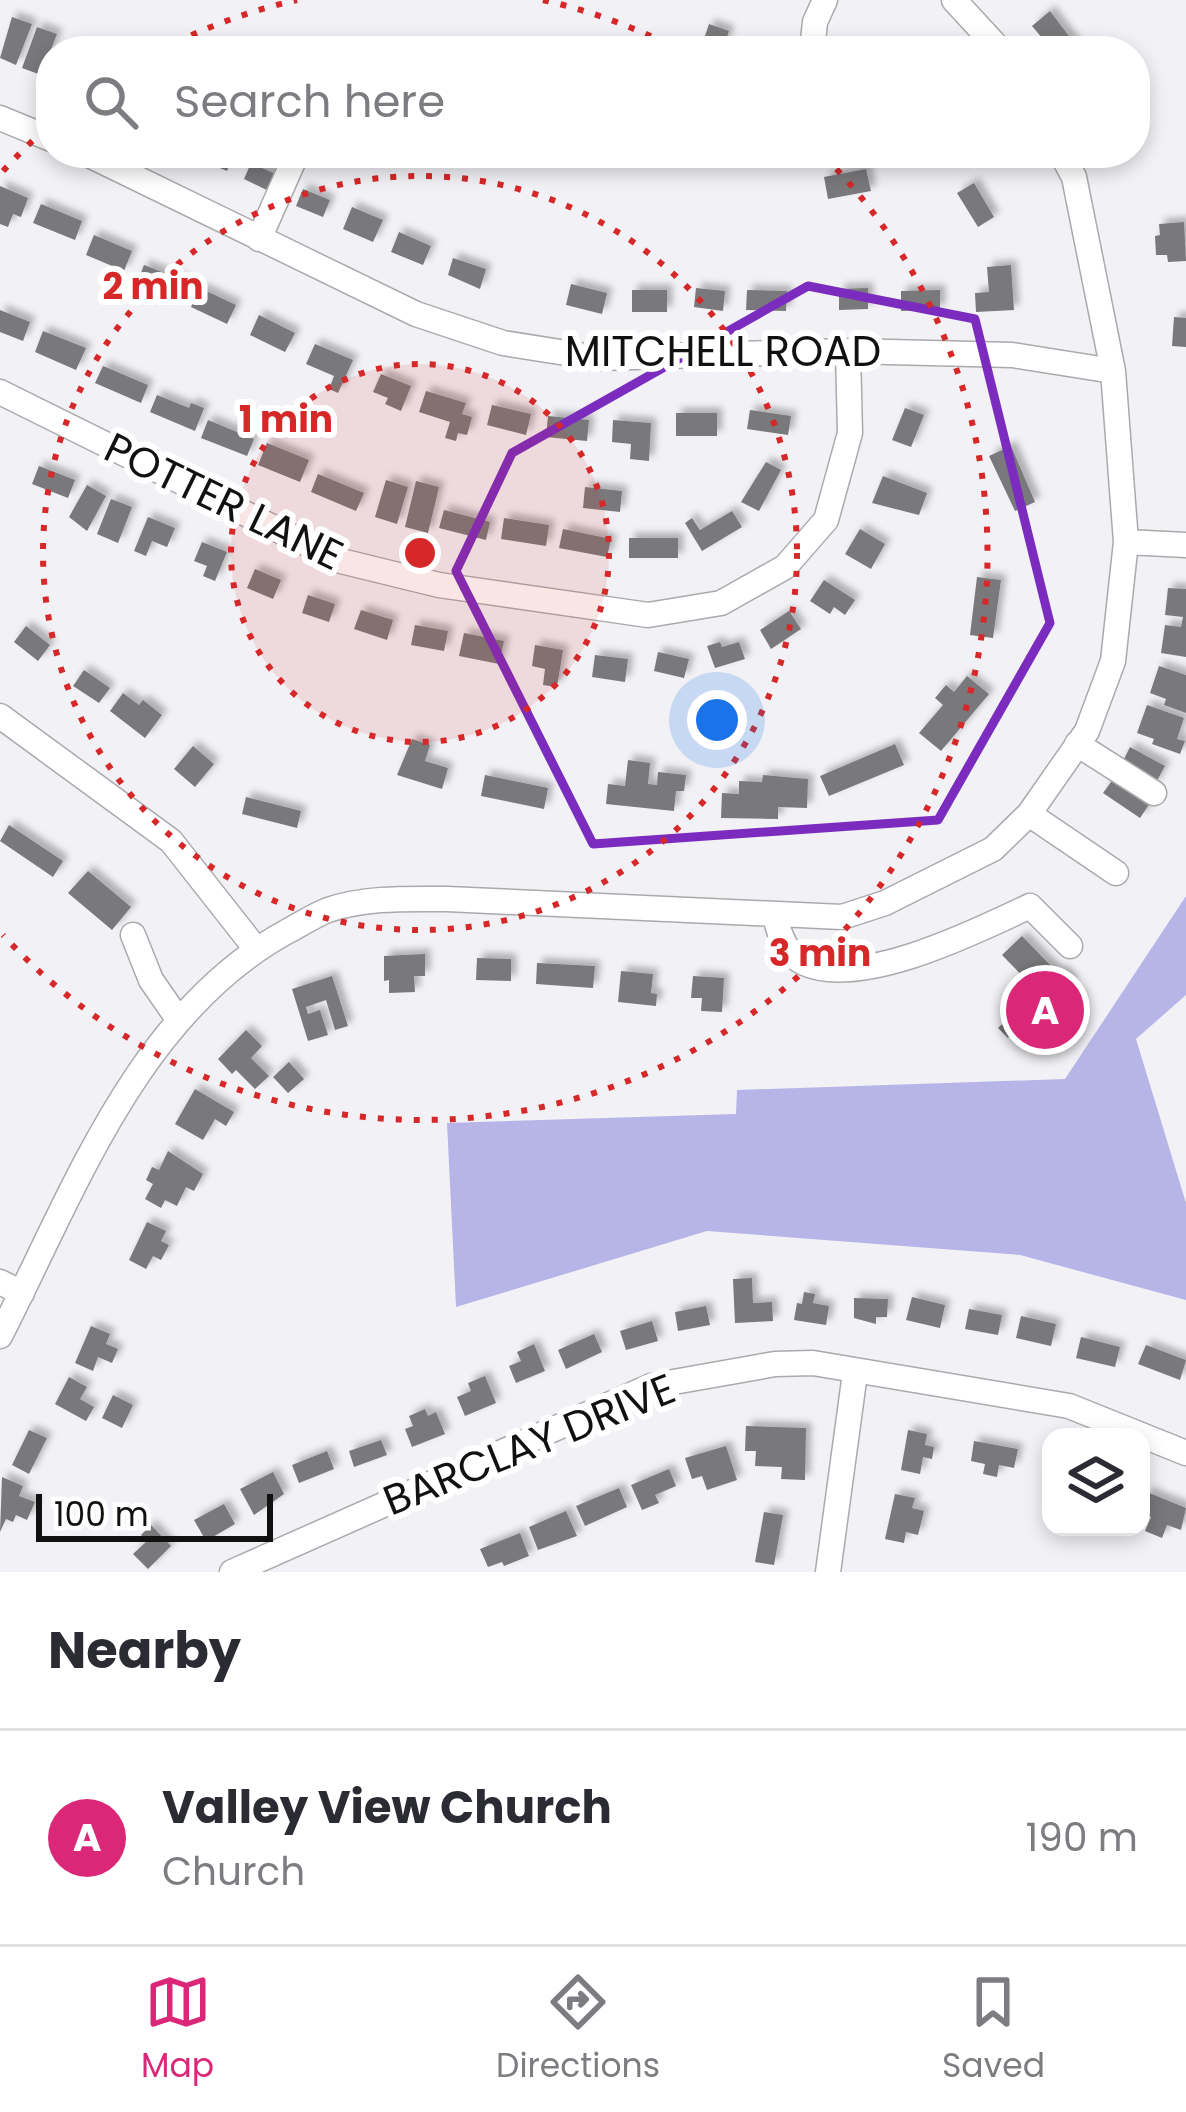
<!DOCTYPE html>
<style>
:root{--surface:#fff;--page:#f2f2f3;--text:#2b2b33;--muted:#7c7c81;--line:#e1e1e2;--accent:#db2777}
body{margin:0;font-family:Poppins,sans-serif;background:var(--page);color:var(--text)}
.controls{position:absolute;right:36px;bottom:36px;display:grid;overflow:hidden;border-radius:24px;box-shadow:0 6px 18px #0003}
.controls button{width:108px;height:108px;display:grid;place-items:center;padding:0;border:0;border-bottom:3px solid var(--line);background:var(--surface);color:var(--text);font:60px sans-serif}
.scale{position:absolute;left:36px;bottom:30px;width:237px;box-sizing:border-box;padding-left:12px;border:6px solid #111112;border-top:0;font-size:33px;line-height:42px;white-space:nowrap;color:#111112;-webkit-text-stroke:9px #fff;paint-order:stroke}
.you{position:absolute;left:717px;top:720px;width:42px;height:42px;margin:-30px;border:9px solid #fff;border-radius:50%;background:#1a73e8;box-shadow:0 0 0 18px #1a73e833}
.badge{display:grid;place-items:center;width:78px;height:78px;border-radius:50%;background:var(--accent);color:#fff;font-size:39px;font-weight:700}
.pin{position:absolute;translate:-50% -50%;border:6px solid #fff;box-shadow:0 3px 12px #0006}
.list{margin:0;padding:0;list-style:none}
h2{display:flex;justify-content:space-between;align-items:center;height:156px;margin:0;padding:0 48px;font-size:51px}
h2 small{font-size:39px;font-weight:400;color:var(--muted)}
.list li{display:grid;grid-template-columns:78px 1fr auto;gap:36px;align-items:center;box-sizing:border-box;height:216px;padding:0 48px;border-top:3px solid var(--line)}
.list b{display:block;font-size:45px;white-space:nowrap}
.list p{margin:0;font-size:39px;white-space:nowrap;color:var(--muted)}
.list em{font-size:39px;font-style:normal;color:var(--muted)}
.icon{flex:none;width:66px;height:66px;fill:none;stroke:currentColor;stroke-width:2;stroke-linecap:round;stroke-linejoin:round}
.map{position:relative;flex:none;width:1186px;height:1572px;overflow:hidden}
.search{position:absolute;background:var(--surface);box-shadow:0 6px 18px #0003;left:36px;right:36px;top:36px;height:132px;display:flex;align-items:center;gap:30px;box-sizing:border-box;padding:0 42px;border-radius:48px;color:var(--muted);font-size:45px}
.sheet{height:372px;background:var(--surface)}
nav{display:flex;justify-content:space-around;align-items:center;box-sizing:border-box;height:168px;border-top:3px solid var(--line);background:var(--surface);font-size:33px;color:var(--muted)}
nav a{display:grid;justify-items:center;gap:6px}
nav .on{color:var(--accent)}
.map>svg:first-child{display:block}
</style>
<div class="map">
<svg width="1186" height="1572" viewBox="0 0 1186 1572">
<defs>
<filter id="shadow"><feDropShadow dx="5.5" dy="-5.5" stdDeviation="3" flood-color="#0004"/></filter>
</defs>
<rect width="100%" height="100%" fill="#f2f2f6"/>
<path fill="#b7b5e7" d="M1186,896V995L1136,1039L1186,1203V1300L1020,1255L707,1231L456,1307L447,1123L736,1114L737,1090L1065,1079Z"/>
<path fill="#79797c" filter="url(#shadow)" d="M1050,11L1078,48L1074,51H1053L1032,26Z
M12,17L32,24L16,65L0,58Z
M709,24L729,31L722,51H700Z
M37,27L57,34L41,75L22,68Z
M201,153H234L227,171L198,159Z
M251,163L282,177L275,194L244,179Z
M866,169L871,191L828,199L824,177Z
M974,183L994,217L978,227L957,193Z
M0,186L28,198L21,217L13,214L8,227L0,224Z
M303,189L330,200L323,217L296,206Z
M41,204L82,221L75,240L33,223Z
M352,207L383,220L373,242L343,229Z
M1184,222L1186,261L1168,262L1167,255H1156L1155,236L1160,235L1159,224Z
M399,232L431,246L423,265L391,252Z
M94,235L132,251L124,271L86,255Z
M453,258L486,269L480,289L448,275Z
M144,265L185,281L176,302L168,299L166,305L146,297L149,288L137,283Z
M1011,265L1014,310L976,312L975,293L989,292L987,267Z
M571,284L607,293L602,314L566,305Z
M200,288L236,305L227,324L191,307Z
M696,288L725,291L723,311L694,307Z
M868,288V309L839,310V289Z
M632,290H667V312H632Z
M747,290L787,291L786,311L746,310Z
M940,290V310L901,311V291Z
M0,310L30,322L23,341L0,332Z
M259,315L295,333L285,352L250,335Z
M1174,317L1186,318V347L1172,346Z
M43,331L86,348L76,370L35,352Z
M315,344L353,360L338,393L329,389L334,376L306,364Z
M103,366L148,385L141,403L95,383Z
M381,374L411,386L401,411L385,404L388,398L373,392Z
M426,391L466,403L462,414L472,417L467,435L458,433L456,441L445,438L450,422L419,412Z
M157,395L189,408L191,403L204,408L195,431L150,412Z
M492,405L531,414L526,435L487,425Z
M905,408L924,415L911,447L892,440Z
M750,410L791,416L788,435L747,429Z
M676,413H717V436H676Z
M548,416L589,420L587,441L546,437Z
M208,420L254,439L247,456L201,438Z
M613,420L651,423L649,461L630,459L631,444L612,442Z
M267,443L309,460L300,482L258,465Z
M1011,446L1035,502L1015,511L989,456Z
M766,462L781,470L759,511L741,502Z
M39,466L75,480L68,498L32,484Z
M318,474L364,493L356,511L311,492Z
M883,476L927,493L919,515L872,503Z
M386,480L408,487L397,524L375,517Z
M416,481L439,487L428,533L405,527Z
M87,485L106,496L87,531L69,517Z
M585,487L622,491L620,512L583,508Z
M111,499L132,507L118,543L97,534Z
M444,510L490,522L486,540L439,528Z
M732,511L742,527L702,551L685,523L692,518L700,530Z
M148,517L175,528L167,547L152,541L146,556L134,551Z
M504,518L549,525L546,546L501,539Z
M563,529L611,539L607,557L559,548Z
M860,529L885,544L871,569L845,554Z
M629,538H678V558H629Z
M202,542L227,552L215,581L203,576L207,566L194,561Z
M255,569L281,580L273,599L247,588Z
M977,577L1001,580L993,638L970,635Z
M824,580L855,600L845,615L834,607L830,614L810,601Z
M1168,588L1186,589V657L1161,653L1165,625L1181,627L1183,617L1165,615Z
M308,595L335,604L329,622L302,613Z
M361,610L393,620L387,640L354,629Z
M789,611L801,629L771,649L760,630Z
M415,625L448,631L444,651L411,645Z
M26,626L50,645L38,661L14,642Z
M464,633L504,641L499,664L459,656Z
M720,642L722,647L739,642L745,659L715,668L707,646Z
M535,645L563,650L557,687L543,685L545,669L532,666Z
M658,652L689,659L684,678L654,671Z
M595,655L628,659L625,682L592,677Z
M1159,666L1186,675V713L1164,705L1166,699L1150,693Z
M84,670L110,688L99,703L73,686Z
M967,676L989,694L941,751L919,733L943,705L935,698L946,685L954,692Z
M123,693L139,705L143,700L162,715L145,738L110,711Z
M1147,705L1184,718L1177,739L1185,741L1180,754L1152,744L1154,739L1137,733Z
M412,739L430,745L425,761L448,768L442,789L397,775Z
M895,744L904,765L829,796L820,776Z
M193,746L214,764L195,787L174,769Z
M1130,747L1165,766L1154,786L1120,767Z
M628,760L650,763L648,784L657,785L658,772L686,775L684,791H676L674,811L606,804L608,784L625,786Z
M485,775L548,788L544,809L481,796Z
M763,775L808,779L807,808L778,807V819L721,818L722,793L739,794V781L762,782Z
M1116,775L1152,800L1140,818L1103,793Z
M246,797L301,811L297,828L242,814Z
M9,825L63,861L53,877L0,841Z
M88,871L131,907L112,930L68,893Z
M1022,936L1058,973L1061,970L1073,982L1068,987L1081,1001L1028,1051L1012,1034L1008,1038L998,1028L1037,991L1002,955Z
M425,954V976H414L415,992L389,993V980L384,981V956Z
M477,958L511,959V981L476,980Z
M537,963L595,966L593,988L536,984Z
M621,971L653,974L651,993L657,994L656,1006L618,1002Z
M332,976L348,1026L335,1030L326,1000L306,1007L308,1014L320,1010L328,1035L308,1041L292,989Z
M693,976L724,978L722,1012L701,1011L702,998H691Z
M246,1030L262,1046L251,1058L269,1076L255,1089L236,1070L232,1074L218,1059Z
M289,1062L304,1079L288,1093L273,1077Z
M195,1089L234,1112L226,1126L215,1119L203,1140L175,1124Z
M168,1151L203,1174L194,1191L186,1187L177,1206L165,1200L161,1208L145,1199L153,1184L146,1180L152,1167L159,1170Z
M147,1222L166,1231L161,1241L169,1245L161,1260L153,1256L146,1269L129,1260Z
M752,1278L753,1303L772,1302L773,1321L735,1323L733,1279Z
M804,1292L815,1294L813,1303L829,1306L826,1325L794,1320L797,1303L802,1304Z
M912,1297L945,1305L940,1328L906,1320Z
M854,1298L888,1299L887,1317H876V1324L854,1318Z
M706,1306L710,1325L678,1331L675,1312Z
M969,1309L1002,1315L998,1335L965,1329Z
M1021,1316L1056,1324L1051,1346L1016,1338Z
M652,1321L658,1341L626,1350L620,1331Z
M91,1326L110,1334L106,1344L118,1349L112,1363L98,1357L93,1371L75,1363Z
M594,1334L602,1352L566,1369L558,1350Z
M1081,1337L1120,1347L1115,1367L1076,1358Z
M534,1344L545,1371L516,1383L509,1366L521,1361L517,1352Z
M1146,1345L1186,1360L1180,1380L1138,1364Z
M485,1376L496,1403L465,1416L457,1397L471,1391L468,1383Z
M69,1377L87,1387L80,1399L94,1407L86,1421L55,1404Z
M113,1395L133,1405L122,1428L102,1418Z
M425,1409L428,1416L436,1412L445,1434L412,1447L405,1429L413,1426L409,1416Z
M746,1426L806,1428L805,1480L781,1479L782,1467L755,1466L756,1451H745Z
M29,1430L47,1438L29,1474L12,1465Z
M908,1430L927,1434L925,1445L934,1447L932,1459L923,1457L920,1474L901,1470Z
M381,1440L387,1455L354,1467L349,1451Z
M974,1441L1018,1449L1014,1468L999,1465L997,1477L983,1474L985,1464L971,1461Z
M726,1446L737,1480L707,1490L702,1476L692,1479L685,1458Z
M327,1451L334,1469L299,1483L292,1465Z
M669,1469L676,1486L655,1495L659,1503L642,1510L631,1485Z
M273,1472L284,1494L254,1515L240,1489Z
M2,1477L23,1486L19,1496L35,1502L27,1520L16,1515L13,1522L6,1519L0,1532Z
M619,1488L627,1507L585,1526L576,1506Z
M1147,1492L1186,1508L1181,1530L1167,1525L1162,1538L1145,1531L1151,1517L1141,1513V1507Z
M895,1494L915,1498L912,1508L924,1511L918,1535L906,1532L904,1543L885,1539Z
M224,1504L235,1524L206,1541L194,1520Z
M566,1511L577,1536L538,1550L529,1527Z
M764,1512L783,1515L774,1565L755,1562Z
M151,1525L171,1546L148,1569L133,1554L147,1541L141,1535Z
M520,1533L529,1556L504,1566L502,1562L488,1567L480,1549Z"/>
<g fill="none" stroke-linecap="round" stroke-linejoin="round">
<defs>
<path id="minor" d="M954,0L1001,51
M812,51L815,22L825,0
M0,118L51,139
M85,153L416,314L503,343L598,358L848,351L1012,355L1113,371
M259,239L297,153
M0,392L341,561L439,585L648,615L721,603L785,567L826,520L850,433L848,351
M1126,542L1186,545
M0,716L171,841L256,949
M1077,744L1154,793
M1029,814L1116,873
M775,916C779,934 786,955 804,963C861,989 977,931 1030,906L1070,946
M133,935L151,980L178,1019
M0,1282L22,1293
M0,1336C74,1192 137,1013 288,931C301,924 315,915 328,910C366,897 408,899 447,899L842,917L885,903L993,849L1029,814L1087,731L1113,661L1126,542L1113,371L1074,177L1061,153
M232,1572L651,1386L775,1364L813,1363L1069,1406L1186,1453
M828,1572L855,1373"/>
</defs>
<use href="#minor" stroke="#aaaaad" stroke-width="27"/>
<use href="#minor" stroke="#fff" stroke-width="24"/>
</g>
<path fill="none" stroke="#7b2cbf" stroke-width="9" stroke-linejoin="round" d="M808,286L975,319L1050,623L938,820L593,844L456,571L512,453Z"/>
<circle cx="420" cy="553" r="189" fill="#d62828" fill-opacity=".12"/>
<g fill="none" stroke="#d62828" stroke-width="6" stroke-dasharray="6 12">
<circle cx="420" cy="553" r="189"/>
<circle cx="420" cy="553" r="377"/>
<path d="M3 171A566 566 0 0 1 49 126M159 51A566 566 0 0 1 297 0M543 0A566 566 0 0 1 681 51M824 156A566 566 0 1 1 3 935"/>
</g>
<g text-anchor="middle" stroke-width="12" stroke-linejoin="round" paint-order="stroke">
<g font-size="42" fill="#111112" stroke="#fff">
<text x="723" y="366">MITCHELL ROAD</text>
<text transform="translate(224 501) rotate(26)" y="15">POTTER LANE</text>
<text transform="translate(529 1444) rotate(-22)" y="15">BARCLAY DRIVE</text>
</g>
</g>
<circle cx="420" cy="553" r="18" fill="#d62828" stroke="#fff" stroke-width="6"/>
<g font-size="36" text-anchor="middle" font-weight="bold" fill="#d62828" stroke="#fff" stroke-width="12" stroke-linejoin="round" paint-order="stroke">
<text x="153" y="299">2 min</text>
<text x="286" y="432">1 min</text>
<text x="820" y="966">3 min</text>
</g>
</svg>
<div class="controls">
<button><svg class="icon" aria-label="layers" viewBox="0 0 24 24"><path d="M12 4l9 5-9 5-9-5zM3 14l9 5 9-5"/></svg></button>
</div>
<div class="scale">100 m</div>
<div class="you"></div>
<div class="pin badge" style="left:1045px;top:1010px">A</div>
<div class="search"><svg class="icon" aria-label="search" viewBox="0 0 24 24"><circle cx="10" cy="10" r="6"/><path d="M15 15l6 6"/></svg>Search here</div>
</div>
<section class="sheet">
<h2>Nearby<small></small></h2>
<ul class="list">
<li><span class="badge">A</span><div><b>Valley View Church</b><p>Church</p></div><em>190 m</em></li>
</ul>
</section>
<nav>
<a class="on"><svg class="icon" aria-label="map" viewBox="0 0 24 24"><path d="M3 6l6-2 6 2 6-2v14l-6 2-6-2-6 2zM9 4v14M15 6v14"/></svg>Map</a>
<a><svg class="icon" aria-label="directions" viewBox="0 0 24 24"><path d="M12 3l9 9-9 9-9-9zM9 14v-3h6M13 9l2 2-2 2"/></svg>Directions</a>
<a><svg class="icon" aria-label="saved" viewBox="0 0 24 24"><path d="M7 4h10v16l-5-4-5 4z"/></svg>Saved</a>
</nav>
